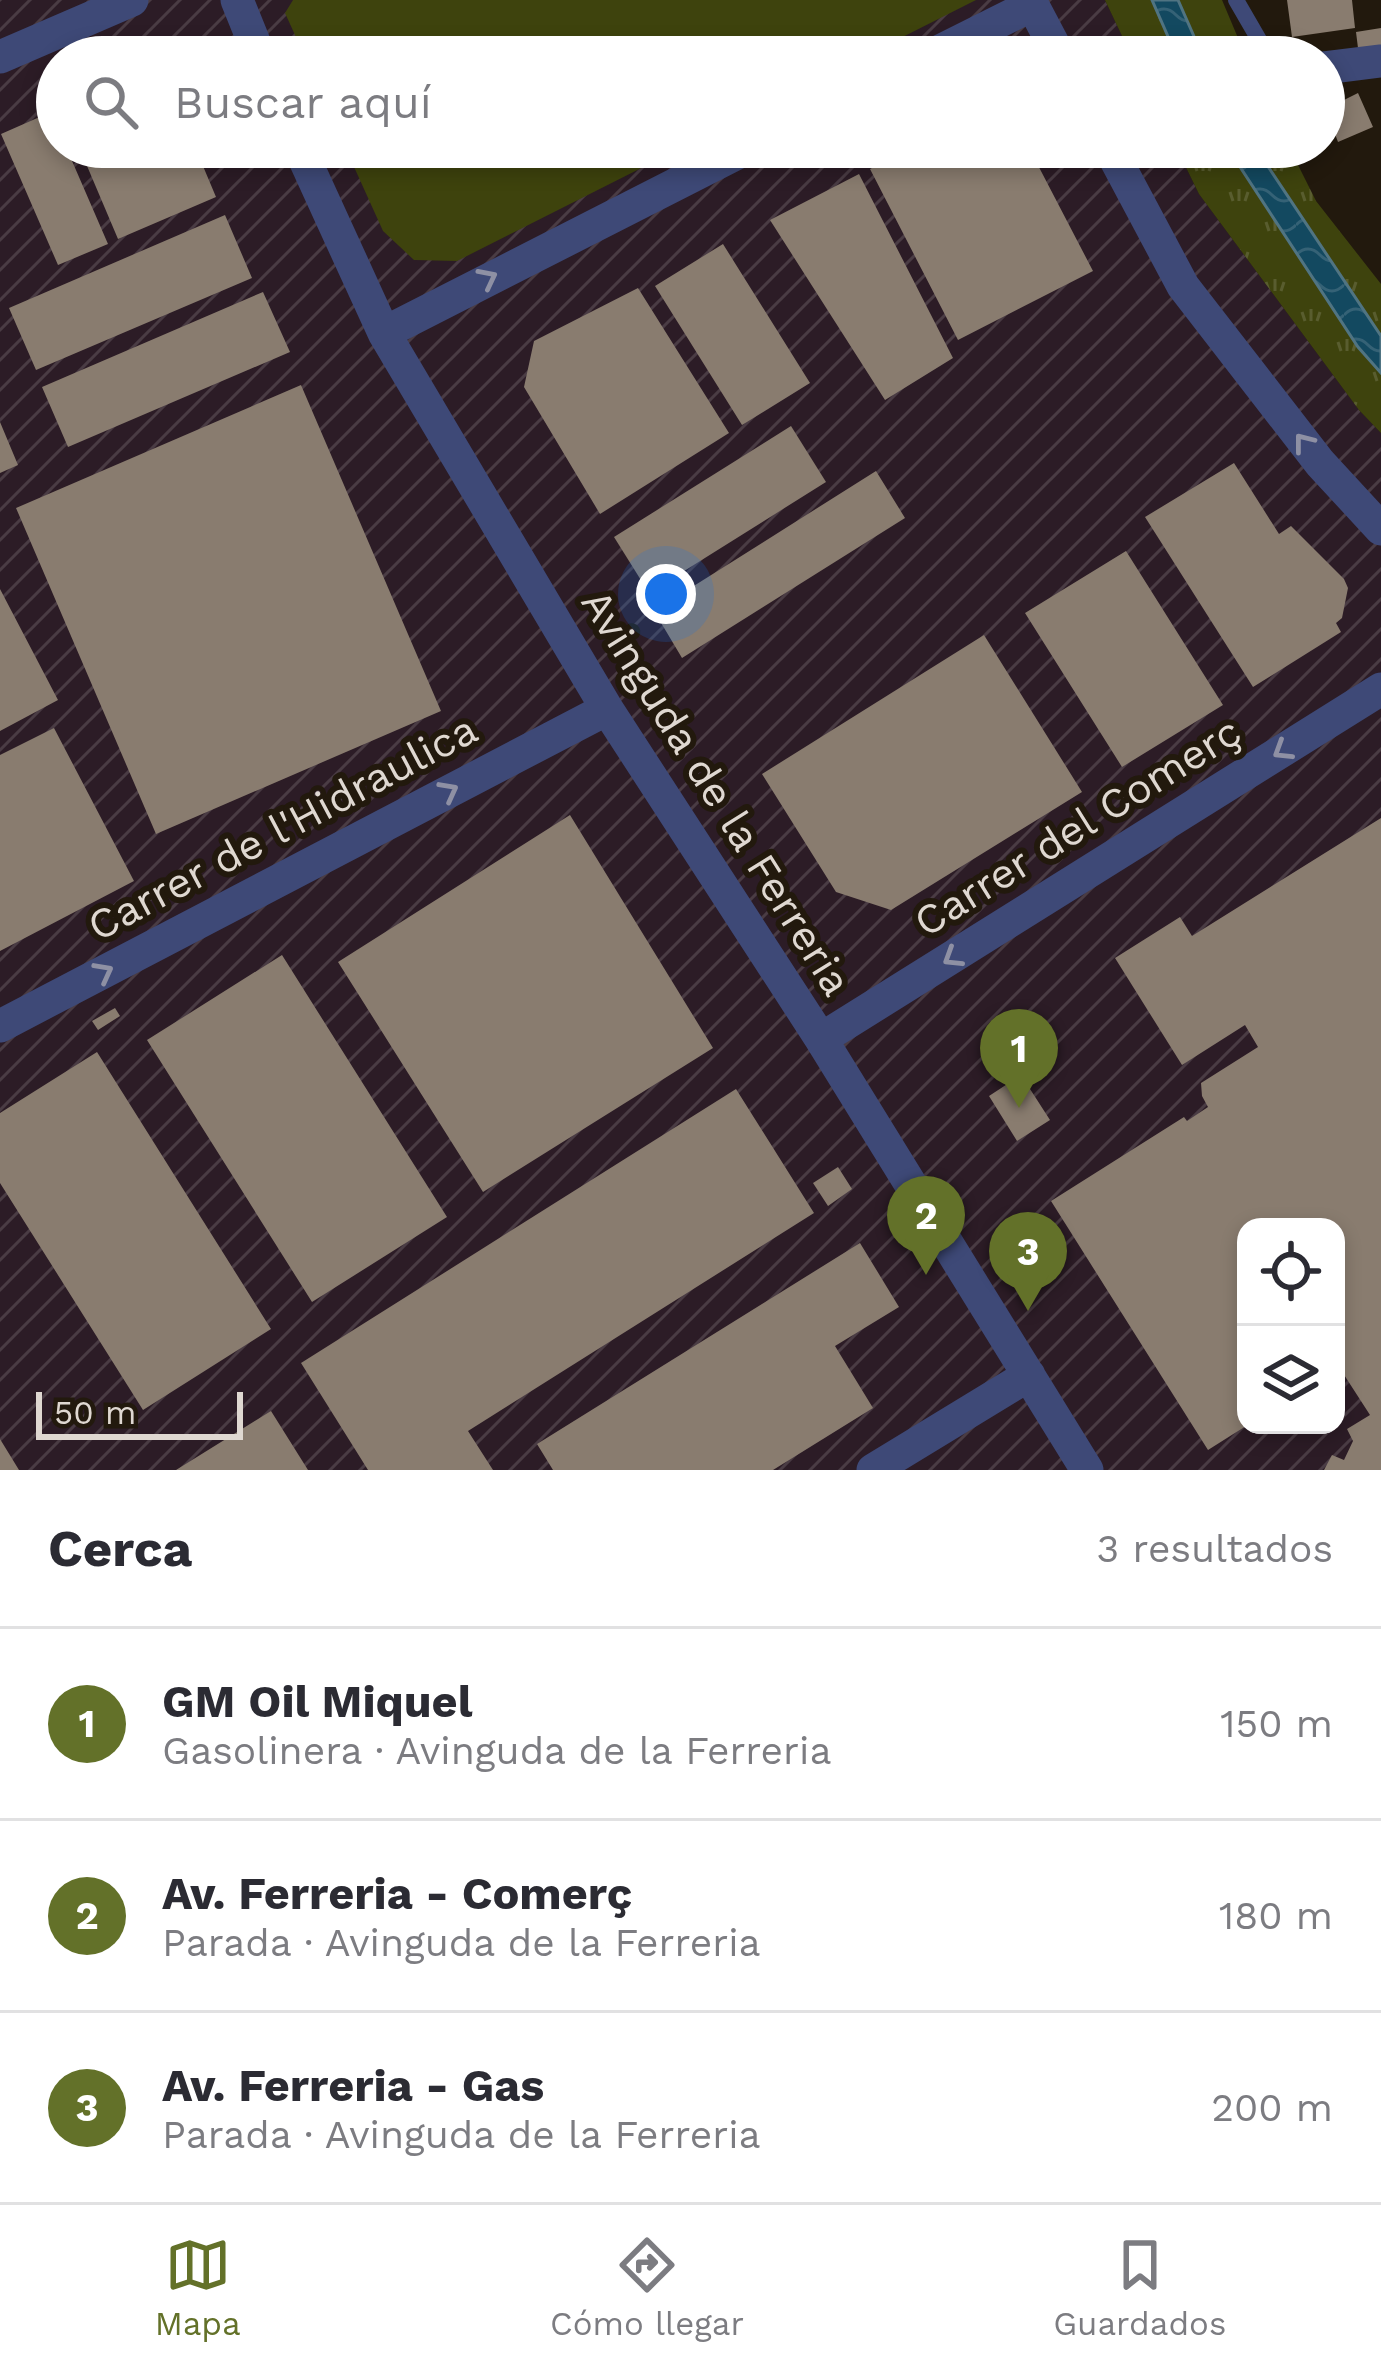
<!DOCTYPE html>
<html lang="es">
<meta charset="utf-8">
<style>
:root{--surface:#fff;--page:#f2f2f3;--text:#2b2b33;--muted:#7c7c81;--line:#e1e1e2;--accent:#637129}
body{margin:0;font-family:"Work Sans",sans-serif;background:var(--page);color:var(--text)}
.controls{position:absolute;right:36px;bottom:36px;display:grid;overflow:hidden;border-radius:24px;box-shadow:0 6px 18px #0003}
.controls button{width:108px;height:108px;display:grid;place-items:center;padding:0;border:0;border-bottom:3px solid var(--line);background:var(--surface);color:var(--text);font:60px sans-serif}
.scale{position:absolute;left:36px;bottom:30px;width:207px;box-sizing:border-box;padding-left:12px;border:6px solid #dfd8d1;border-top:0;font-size:33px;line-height:42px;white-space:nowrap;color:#dfd8d1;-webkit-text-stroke:9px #22190d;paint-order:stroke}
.you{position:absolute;left:666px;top:594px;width:42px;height:42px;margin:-30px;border:9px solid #fff;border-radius:50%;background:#1a73e8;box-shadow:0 0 0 18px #1a73e833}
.badge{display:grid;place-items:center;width:78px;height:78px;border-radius:50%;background:var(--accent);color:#fff;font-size:39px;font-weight:700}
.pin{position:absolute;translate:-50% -99px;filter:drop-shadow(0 3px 6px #0008)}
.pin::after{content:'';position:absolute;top:63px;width:42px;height:36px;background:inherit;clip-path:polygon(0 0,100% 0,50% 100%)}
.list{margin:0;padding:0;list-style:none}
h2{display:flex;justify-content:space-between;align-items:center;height:156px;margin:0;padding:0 48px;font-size:51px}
h2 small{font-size:39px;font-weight:400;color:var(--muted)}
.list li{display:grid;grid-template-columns:78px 1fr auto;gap:36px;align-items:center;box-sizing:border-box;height:192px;padding:0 48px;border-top:3px solid var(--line)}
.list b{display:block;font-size:45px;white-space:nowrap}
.list p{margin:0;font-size:39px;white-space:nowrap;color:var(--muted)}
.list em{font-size:39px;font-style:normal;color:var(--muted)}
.icon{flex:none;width:66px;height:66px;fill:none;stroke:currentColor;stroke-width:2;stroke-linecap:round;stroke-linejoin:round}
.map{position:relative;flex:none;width:1381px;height:1470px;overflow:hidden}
.search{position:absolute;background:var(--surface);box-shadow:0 6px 18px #0003;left:36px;right:36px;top:36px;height:132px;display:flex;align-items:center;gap:30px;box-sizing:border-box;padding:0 42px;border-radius:66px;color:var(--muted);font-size:45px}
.sheet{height:732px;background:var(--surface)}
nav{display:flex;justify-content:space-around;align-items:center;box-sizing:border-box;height:168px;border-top:3px solid var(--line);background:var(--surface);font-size:33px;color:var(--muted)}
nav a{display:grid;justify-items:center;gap:6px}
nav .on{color:var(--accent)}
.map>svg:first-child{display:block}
</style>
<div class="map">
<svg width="1381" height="1470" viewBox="0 0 1381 1470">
<defs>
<pattern id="industrial-furrows" width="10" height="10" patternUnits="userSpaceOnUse" patternTransform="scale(3)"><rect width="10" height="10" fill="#2c1c26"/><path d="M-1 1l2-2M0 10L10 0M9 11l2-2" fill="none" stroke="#4a3c44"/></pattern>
<pattern id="grass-tufts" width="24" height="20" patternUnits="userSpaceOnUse" patternTransform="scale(3)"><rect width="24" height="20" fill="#3e430d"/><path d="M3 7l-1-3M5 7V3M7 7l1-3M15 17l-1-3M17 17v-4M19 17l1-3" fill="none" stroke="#595d2f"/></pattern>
<pattern id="water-waves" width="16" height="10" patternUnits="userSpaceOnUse" patternTransform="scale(3)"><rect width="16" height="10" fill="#134960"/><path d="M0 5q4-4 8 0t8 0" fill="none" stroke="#356276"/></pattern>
</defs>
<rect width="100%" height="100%" fill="#22190d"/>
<path fill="url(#industrial-furrows)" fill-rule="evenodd" d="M0,0H1105L1132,57H57V147H1176L1199,194L1359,410L1381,433V1470H0ZM1246,1227H1336V1425H1246Z"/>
<path fill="url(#grass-tufts)" d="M1105,0H1152L1177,57H1132Z
M1178,0H1222L1246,57H1203Z
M1176,147H1227L1358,347L1381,373V433L1359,410L1199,194Z
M1255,147H1289L1316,201L1381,284V336Z"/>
<path fill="#3e430d" d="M293,0H976L863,57H305L285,13Z
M345,147H683L457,261L414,260L383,231Z"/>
<path fill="url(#water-waves)" stroke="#507482" stroke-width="3" d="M1152,0H1178L1203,57H1177Z
M1227,147H1255L1381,336V373L1358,347Z"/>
<path fill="#897c6f" d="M1287,0H1352L1355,28L1292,37Z
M1381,28V45L1358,48L1356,32Z
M1358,93L1373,127L1338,142L1335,134L1324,139V110Z
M51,112L57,126V147H66L108,244L58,265L1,134Z
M79,147H195L216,197L118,239Z
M912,147L1029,148L1093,271L958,340L870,169Z
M859,174L953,358L885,400L770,220Z
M225,215L252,278L36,370L9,308Z
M723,244L810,383L742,425L655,286Z
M638,288L729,433L600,514L524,387L534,341Z
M263,292L290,352L68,447L42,387Z
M301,385L441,711L156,834L16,508Z
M0,422L18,465L0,473Z
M791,426L826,482L649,593L614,537Z
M1234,463L1279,534L1291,526L1344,579L1348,588L1342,618L1336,623L1341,632L1253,687L1145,517Z
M876,471L905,518L682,658L654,611Z
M1126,551L1223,705L1122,767L1025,613Z
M0,589L58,700L0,731Z
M984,635L1082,792L891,910L836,892L762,774Z
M54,728L134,881L0,951V755Z
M570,815L713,1048L483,1192L338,962Z
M1381,818V1470H1324L1332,1455L1344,1460L1353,1441L1347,1429L1370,1415L1339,1367L1336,1369V1227H1246V1426L1208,1450L1051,1201L1184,1117L1187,1121L1208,1107L1202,1096L1201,1083L1258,1047L1245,1025L1182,1065L1115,958L1180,917L1192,936Z
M282,955L447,1217L312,1302L147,1040Z
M115,1008L120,1016L98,1030L92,1021Z
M97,1052L271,1329L143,1410L0,1183V1113Z
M1021,1075L1050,1120L1017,1141L989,1096Z
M736,1089L814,1213L468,1431L493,1470H368L301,1363Z
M838,1167L852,1189L828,1206L813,1183Z
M860,1243L899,1307L835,1346L873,1408L773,1470H553L537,1444Z
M271,1411L308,1470H176Z
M0,1439L19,1470H0Z"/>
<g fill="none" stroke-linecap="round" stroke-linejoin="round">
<path stroke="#3e4977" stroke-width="16" d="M1236,0L1269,57"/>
<path stroke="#3e4977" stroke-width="33" d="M237,0L260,57
M1030,0L1060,57
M0,57L132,0
M928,57L1032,5
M1324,68L1381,61
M299,147L384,333L607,709L821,1039L1087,1470
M1109,147L1183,286L1320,463L1381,529
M384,333L749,147
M0,1026L607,709
M821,1039L1381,689
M873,1470L1029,1375"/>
</g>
<defs><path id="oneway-chevron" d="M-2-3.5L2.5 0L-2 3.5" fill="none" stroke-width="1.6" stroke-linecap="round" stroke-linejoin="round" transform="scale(3)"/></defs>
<g stroke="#8e90a4">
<use href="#oneway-chevron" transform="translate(488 278) rotate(-27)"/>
<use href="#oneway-chevron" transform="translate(1303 442) rotate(-128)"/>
<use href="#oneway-chevron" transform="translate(1282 751) rotate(148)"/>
<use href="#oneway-chevron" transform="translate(449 791) rotate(-28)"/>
<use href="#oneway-chevron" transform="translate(952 958) rotate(148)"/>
<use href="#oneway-chevron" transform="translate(104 972) rotate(-28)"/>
</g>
<g text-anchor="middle" stroke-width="12" stroke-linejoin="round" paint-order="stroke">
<g font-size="42" fill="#dfd8d1" stroke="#22190d">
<text transform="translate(717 792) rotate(58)" y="15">Avinguda de la Ferreria</text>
<text transform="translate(1077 826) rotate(-32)" y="15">Carrer del Comerç</text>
<text transform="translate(282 827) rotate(-28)" y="15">Carrer de l'Hidraulica</text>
</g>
</g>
</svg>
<div class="controls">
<button><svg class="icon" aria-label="locate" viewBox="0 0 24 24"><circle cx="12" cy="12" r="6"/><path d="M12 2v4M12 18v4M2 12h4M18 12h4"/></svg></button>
<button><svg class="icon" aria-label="layers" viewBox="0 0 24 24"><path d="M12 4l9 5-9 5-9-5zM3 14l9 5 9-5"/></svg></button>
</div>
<div class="scale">50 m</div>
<div class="you"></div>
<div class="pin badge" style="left:1019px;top:1108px">1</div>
<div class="pin badge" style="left:926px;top:1275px">2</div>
<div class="pin badge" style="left:1028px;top:1311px">3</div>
<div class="search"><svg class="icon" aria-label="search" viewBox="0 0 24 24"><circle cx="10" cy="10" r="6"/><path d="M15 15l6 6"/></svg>Buscar aquí</div>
</div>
<section class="sheet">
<h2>Cerca<small>3 resultados</small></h2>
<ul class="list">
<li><span class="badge">1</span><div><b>GM Oil Miquel</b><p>Gasolinera · Avinguda de la Ferreria</p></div><em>150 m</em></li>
<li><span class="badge">2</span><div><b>Av. Ferreria - Comerç</b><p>Parada · Avinguda de la Ferreria</p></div><em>180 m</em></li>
<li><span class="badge">3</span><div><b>Av. Ferreria - Gas</b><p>Parada · Avinguda de la Ferreria</p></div><em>200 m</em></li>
</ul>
</section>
<nav>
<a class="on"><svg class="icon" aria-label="map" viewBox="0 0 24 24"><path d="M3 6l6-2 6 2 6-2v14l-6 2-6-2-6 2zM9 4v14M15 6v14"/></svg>Mapa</a>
<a><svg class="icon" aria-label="directions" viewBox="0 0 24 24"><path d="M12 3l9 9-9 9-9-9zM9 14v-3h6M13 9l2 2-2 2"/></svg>Cómo llegar</a>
<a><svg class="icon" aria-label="saved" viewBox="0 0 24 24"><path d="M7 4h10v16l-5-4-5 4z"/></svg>Guardados</a>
</nav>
